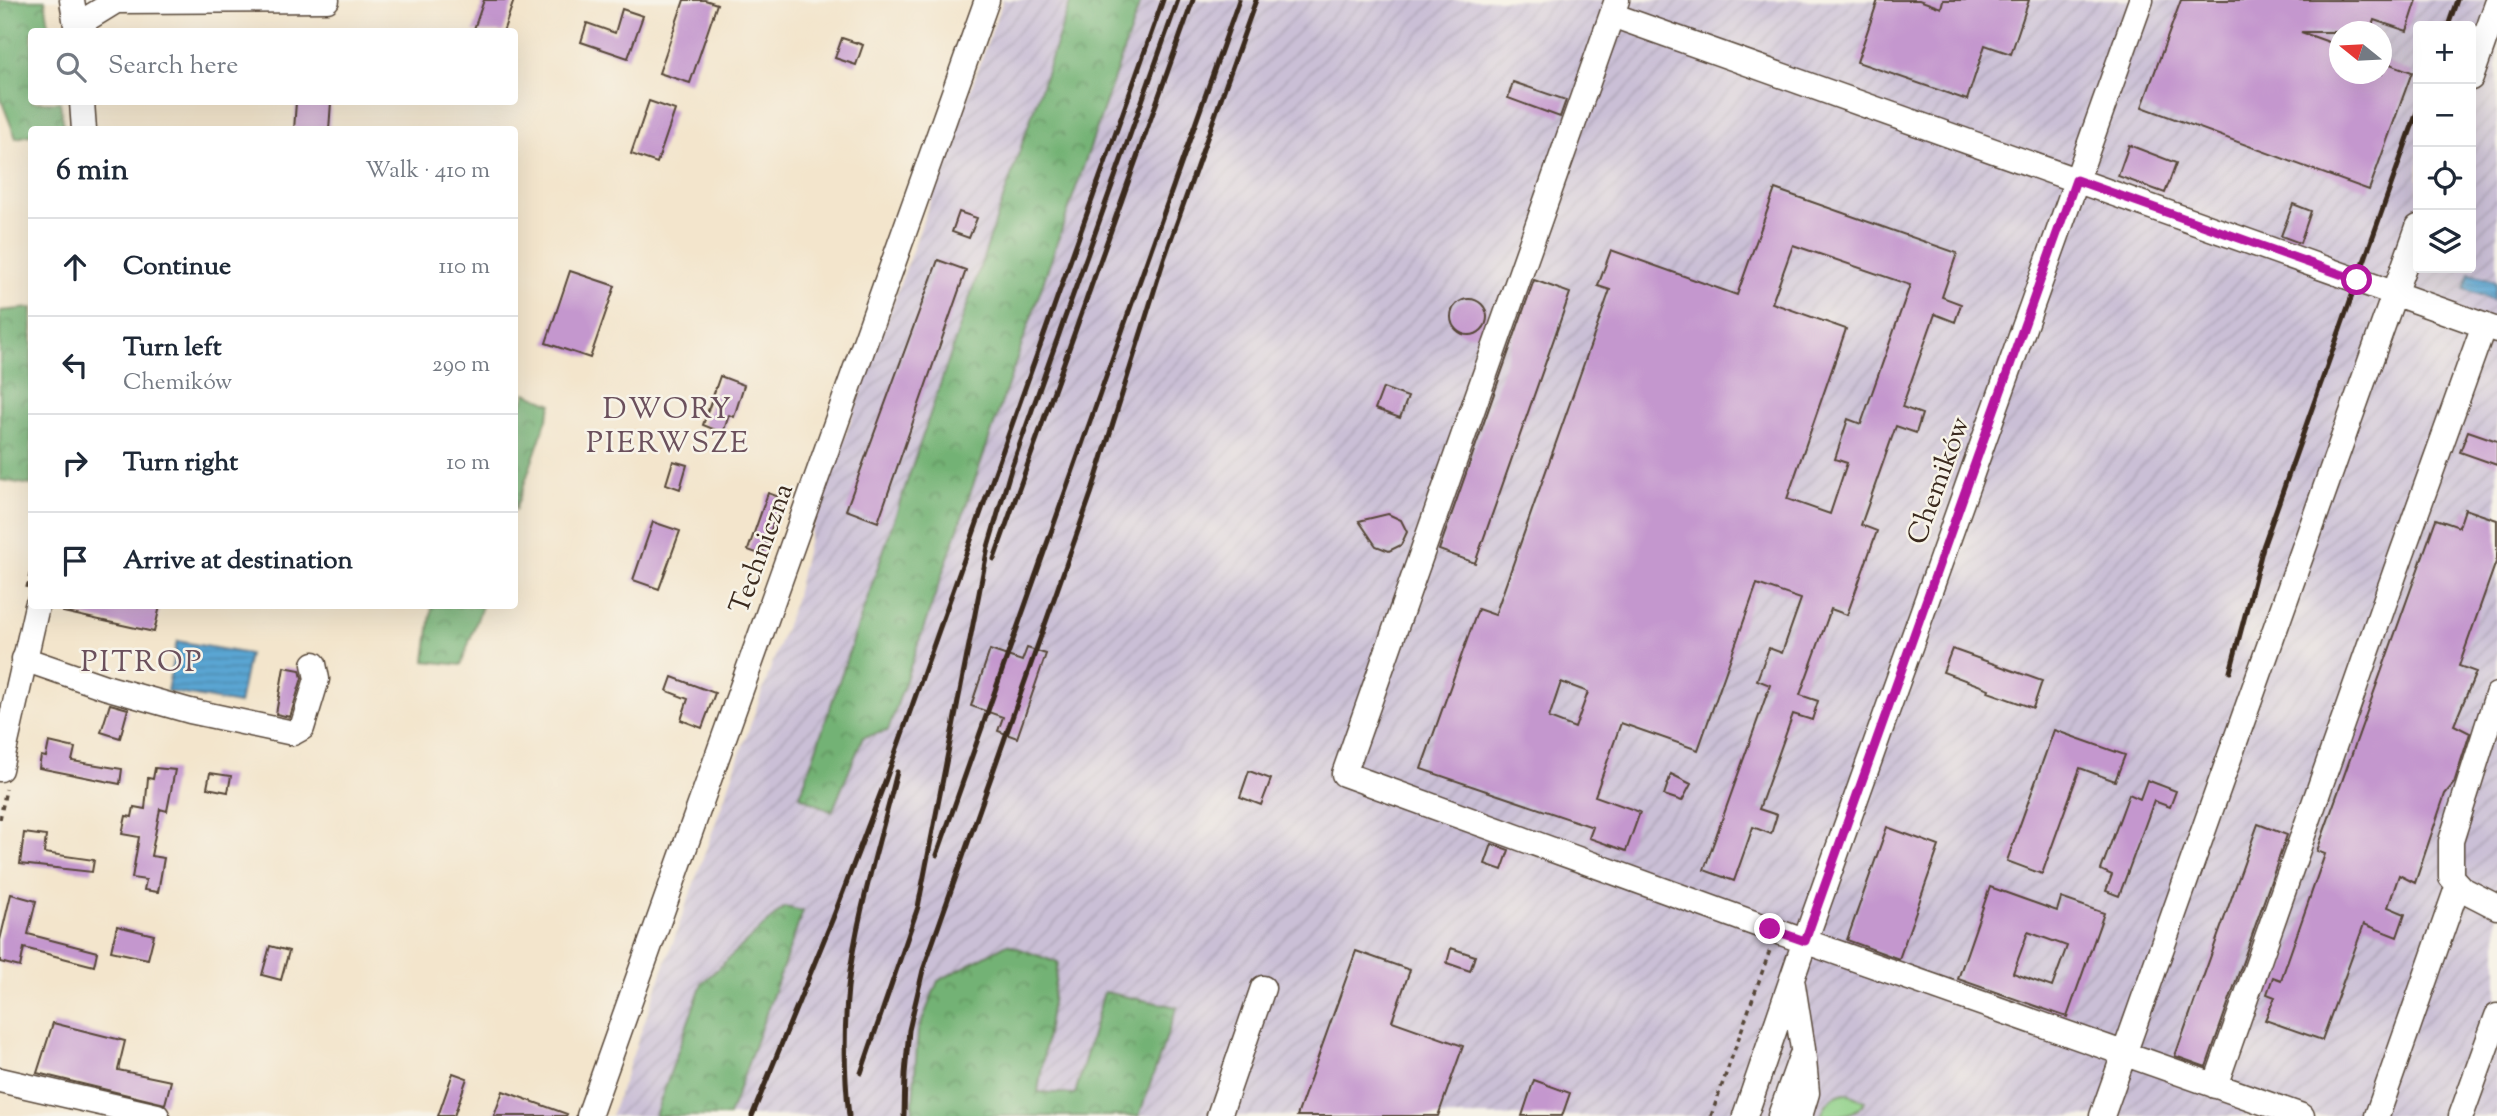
<!DOCTYPE html>
<meta charset="utf-8">
<style>
:root{--surface:#fff;--page:#f6f6f7;--text:#1f2937;--muted:#747a83;--line:#e0e1e3}
body{margin:0;font-family:"Sorts Mill Goudy",serif;background:var(--page);color:var(--text)}
.controls{position:absolute;right:21px;top:21px;display:grid;overflow:hidden;border-radius:7px;box-shadow:0 7px 28px #0002}
.controls button{width:63px;height:63px;display:grid;place-items:center;padding:0;border:0;border-bottom:2px solid var(--line);background:var(--surface);color:var(--text);font:35px sans-serif}
.compass{position:absolute;left:2329px;top:21px;width:63px;height:63px;border-radius:50%;background:var(--surface);box-shadow:0 7px 28px #0002;rotate:288deg}
.stop{position:absolute;width:21px;height:21px;margin:-16px;border:5px solid #b5179e;border-radius:50%;background:#fff}
.stop.end{background:#b5179e;border-color:#fff;box-shadow:0 2px 7px #0008}
.list{margin:0;padding:0;list-style:none}
h2{display:flex;justify-content:space-between;align-items:center;height:91px;margin:0;padding:0 28px;font-size:30px}
h2 small{font-size:23px;font-weight:400;color:var(--muted)}
.list li{display:grid;grid-template-columns:46px 1fr auto;gap:21px;align-items:center;box-sizing:border-box;height:98px;padding:0 28px;border-top:2px solid var(--line)}
.list b{display:block;font-size:26px;white-space:nowrap}
.list p{margin:0;font-size:23px;white-space:nowrap;color:var(--muted)}
.list em{font-size:23px;font-style:normal;color:var(--muted)}
.icon{flex:none;width:38px;height:38px;fill:none;stroke:currentColor;stroke-width:2;stroke-linecap:round;stroke-linejoin:round}
.map{position:relative;flex:none;width:2497px;height:1116px;overflow:hidden}
.search{position:absolute;background:var(--surface);box-shadow:0 7px 28px #0002;left:28px;top:28px;width:490px;height:77px;display:flex;align-items:center;gap:18px;box-sizing:border-box;padding:0 24px;border-radius:7px;color:var(--muted);font-size:26px}
.panel{position:absolute;background:var(--surface);box-shadow:0 7px 28px #0002;left:28px;top:126px;width:490px;height:483px;border-radius:7px}
.map>svg:first-child{display:block}
</style>
<div class="map">
<svg width="2497" height="1116" viewBox="0 0 2497 1116">
<defs>
<pattern id="industrial-furrows" width="10" height="10" patternUnits="userSpaceOnUse" patternTransform="scale(1.75)"><rect width="10" height="10" fill="#cabfd6"/><path d="M-1 1l2-2M0 10L10 0M9 11l2-2" fill="none" stroke="#aea4b7"/></pattern>
<pattern id="forest-crowns" width="20" height="18" patternUnits="userSpaceOnUse" patternTransform="scale(1.75)"><rect width="20" height="18" fill="#73b274"/><path d="M2 6a3 3 0 1 1 6 0M12 15a3 3 0 1 1 6 0" fill="none" stroke="#60915f"/></pattern>
<pattern id="water-rules" width="6" height="5" patternUnits="userSpaceOnUse" patternTransform="scale(1.75)"><rect width="6" height="5" fill="#5aa6d3"/><path d="M0 2.5h6" fill="none" stroke="#4c87ab"/></pattern>
</defs>
<rect width="100%" height="100%" fill="#f7f3e8"/>
<filter id="ink" filterUnits="userSpaceOnUse"><feTurbulence type="fractalNoise" baseFrequency=".0143" numOctaves="2"/><feDisplacementMap in="SourceGraphic" scale="14" xChannelSelector="R" yChannelSelector="G"/><feConvolveMatrix kernelMatrix="1 2 1 2 8 2 1 2 1" color-interpolation-filters="sRGB"/></filter>
<filter id="wash" filterUnits="userSpaceOnUse"><feTurbulence type="fractalNoise" baseFrequency=".00686" numOctaves="4" result="noise"/><feDisplacementMap in="SourceGraphic" scale="28" xChannelSelector="R" yChannelSelector="G"/><feGaussianBlur stdDeviation="1.57" result="paint"/><feColorMatrix in="noise" values="0 0 0 0 0 0 0 0 0 0 0 0 0 0 0 0 0 1.4 0 .05"/><feComposite in="paint" operator="in"/></filter>
<g filter="url(#wash)">
<rect width="100%" height="100%" fill="#f3e5cc"/>
<path fill="url(#industrial-furrows)" fill-rule="evenodd" d="M1003,0H2497V1116H611L795,600L811,530ZM2418,26H2471V268H2418ZM2340,32H2382V74H2340Z"/>
<path fill="#8fd088" stroke="#657d53" stroke-width="2" d="M1845,1093L1865,1101C1857,1116 1838,1116 1821,1116C1825,1103 1831,1096 1845,1093Z"/>
<path fill="url(#forest-crowns)" stroke="#576e49" stroke-width="2" d="M0,0H45L50,31L32,32V102H60L64,128L32,130L31,135L16,138L0,97Z
M1071,0H1141L888,731L863,737L832,812L800,796Z
M31,308H32L31,485L0,480V311Z
M526,393L552,404L515,511V425Z
M432,606H482L461,665L425,661Z
M784,907L803,911L729,1116H655L702,983Z
M1007,944L1058,963L1038,1092L1075,1094L1104,992L1177,1007L1139,1116H912L918,1031L938,981Z"/>
<path fill="url(#water-rules)" stroke="#4a6878" stroke-width="2" d="M2470,273L2497,282L2493,300L2464,289Z
M177,641L249,654L239,704L167,691Z"/>
<g id="blocks">
<path fill="#c497ce" fill-rule="evenodd" d="M484,0H514L503,32H473Z
M684,0H705L717,4L690,83L659,73Z
M1878,0H1919L1941,8L1943,0H2029L2011,54L1985,45L1967,100L1857,62Z
M2181,0H2417L2407,31L2374,20L2370,32H2301L2340,46V74H2382V61L2412,72L2369,190L2142,107Z
M622,9L643,16L628,58L581,42L587,23L615,33Z
M842,38L863,45L856,65L835,58Z
M1513,82L1566,100L1560,117L1508,98Z
M649,101L675,110L657,163L631,154Z
M296,102H331L329,130H294Z
M2129,145L2176,163L2165,193L2118,176Z
M1775,189L1957,253L1942,297L1961,304L1955,322L1935,314L1902,407L1922,414L1916,433L1896,426L1861,525L1877,531L1847,615L1831,609L1800,695L1818,701L1812,720L1793,714L1759,809L1777,815L1771,834L1753,827L1734,881L1704,870L1770,685L1757,680L1769,648L1782,653L1801,599L1757,584L1698,750L1621,723L1595,796L1640,812L1626,851L1589,838L1593,827L1421,769L1478,609L1495,615L1610,290L1598,286L1611,250L1737,295ZM1793,245L1910,285L1861,424L1848,419L1835,459L1847,463L1830,514L1787,499L1846,329L1772,303ZM1561,682L1588,692L1575,728L1549,718Z
M2293,204L2311,211L2300,243L2281,236Z
M959,212L977,218L969,238L952,232Z
M938,260L966,270L878,522L846,510Z
M570,271L615,286L590,358L546,343Z
M1534,280L1570,293L1475,563L1439,550Z
M1451 317a18 18 0 1 1 36 0a18 18 0 1 1-36 0Z
M720,376L744,385L734,417L729,415L723,433L703,425Z
M1383,388L1408,397L1400,418L1375,409Z
M2468,431L2497,441V465L2460,452Z
M673,461L687,465L680,489L666,484Z
M768,493L782,498L762,555L748,550Z
M2465,509L2497,520V559L2459,666L2476,672L2454,725L2470,733L2454,783L2445,794L2415,883L2399,875L2388,907L2405,914L2397,937L2364,924L2322,1040L2265,1020L2275,997L2267,994L2273,977L2281,980L2325,854L2317,851L2436,519L2459,527Z
M1388,514L1401,520L1407,532L1401,545L1389,551L1376,546L1359,521Z
M653,522L680,531L659,589L633,580Z
M63,606H160L154,632L63,612Z
M1027,648L1046,654L1017,738L998,731L1003,717L971,706L990,650L1022,661Z
M1952,649L2042,681L2033,708L1988,692L1989,689L1943,672Z
M284,667L300,670L302,678L290,717L276,714Z
M672,677L715,693L702,728L681,720L688,699L667,691Z
M110,704L128,709L120,738L101,732Z
M2054,730L2125,755L2115,781L2080,768L2042,874L2007,861Z
M49,742L75,748L72,761L122,769L120,784L39,768L41,756L46,757Z
M155,768L175,770L167,811L160,809L151,856L164,858L158,892L144,890L146,880L132,878L139,837L122,834L126,816L132,817L134,807L145,809L148,778L153,779Z
M1249,771L1271,779L1261,805L1240,797Z
M210,773L231,776L228,792L207,788Z
M1671,774L1691,784L1682,801L1664,795Z
M2147,780L2176,791L2170,807L2154,801L2119,896L2106,891L2112,875L2101,870L2129,794L2140,799Z
M2258,824L2287,835L2206,1067L2175,1056Z
M1887,827L1939,846L1899,959L1847,940Z
M24,833L46,836L44,853L94,860L92,872L20,864Z
M1492,844L1509,850L1502,870L1485,864Z
M1990,887L2057,911L2061,898L2104,913L2067,1017L1958,979ZM2028,932L2067,946L2052,987L2013,973Z
M11,894L36,901L28,934L97,952L94,966L24,948L20,967L0,962V940Z
M117,926L154,935L148,959L111,951Z
M270,946L289,951L281,980L262,975Z
M1451,948L1475,956L1470,971L1447,963Z
M1356,951L1410,970L1392,1021L1463,1046L1438,1116H1297Z
M53,1023L125,1041L118,1070L171,1081L165,1104L37,1073Z
M453,1073L467,1078L454,1116H438Z
M1534,1080L1570,1093L1562,1116H1522Z
M503,1091L567,1114L566,1116H494Z"/>
</g>
</g>
<g filter="url(#ink)">
<use href="#blocks" fill-opacity="0" stroke="#574638" stroke-width="2"/>
<g fill="none" stroke-linecap="round" stroke-linejoin="round">
<defs>
<path id="minor" d="M72,0L77,32
M1617,0L1344,774L1770,929L2302,1116
M1612,15L2497,330
M77,25L116,1L327,0
M2471,78L2497,4
M82,102L84,130
M24,659L105,687L190,711L293,733L302,728L317,679L314,664
M2497,695L2451,841V877L2462,889L2497,907
M0,769L37,606
M1793,985L1803,1049L1807,1093L1800,1116
M0,1080L157,1116
M2215,1086L2397,567L2484,325
M589,1116L987,0
M1219,1116L1263,988
M1745,1116L1805,941L2141,0
M1780,1116L1801,1057
M2102,1116L2418,227
M2377,1116L2458,885
M2461,1116L2497,1016"/>
</defs>
<use href="#minor" stroke="#574638" stroke-width="27"/>
<path stroke="#574638" stroke-width="3.5" stroke-dasharray="5 5" stroke-linecap="butt" d="M27,588L32,567
M0,819L6,789
M1711,1116L1770,950"/>
<use href="#minor" stroke="#fff" stroke-width="24"/>
<path stroke="#3b2a1e" stroke-width="5" d="M2448,26L2457,0
M994,559L1193,0
M2230,672L2263,547L2418,109
M937,855L1239,0
M861,1073L918,907L988,547L1011,469L1178,0
M752,1116L833,918L886,779L1163,0
M849,1116C844,1073 844,1030 848,987C856,915 880,842 897,772
M904,1116L905,1074L909,1030L923,970L1091,494L1164,259L1256,0"/>
</g>
</g>
<g fill="none" stroke-linecap="round" stroke-linejoin="round" filter="url(#ink)">
<path stroke="#b5179e" stroke-width="9" d="M1770,929L1805,941L2076,180L2357,280"/>
</g>
<g text-anchor="middle" stroke-width="5" stroke-linejoin="round" paint-order="stroke">
<g font-size="28" fill="#3b2a1e" stroke="#f7f3e8">
<text transform="translate(1937 480) rotate(-70)" y="10">Chemików</text>
<text transform="translate(760 548) rotate(-70)" y="10">Techniczna</text>
</g>
<g font-size="30" letter-spacing="2" fill="#6b505c" stroke="#f7f3e8">
<text x="668" y="418">DWORY<tspan x="668" dy="34">PIERWSZE</tspan></text>
<text x="142" y="671">PITROP</text>
</g>
</g>
</svg>
<div class="controls">
<button>+</button>
<button>−</button>
<button><svg class="icon" aria-label="locate" viewBox="0 0 24 24"><circle cx="12" cy="12" r="6"/><path d="M12 2v4M12 18v4M2 12h4M18 12h4"/></svg></button>
<button><svg class="icon" aria-label="layers" viewBox="0 0 24 24"><path d="M12 4l9 5-9 5-9-5zM3 14l9 5 9-5"/></svg></button>
</div>
<svg class="compass" viewBox="-18 -18 36 36"><path d="M0-13l5 13h-10z" fill="#e53935"/><path d="M0 13l5-13h-10z" fill="#747a83"/></svg>
<div class="stop" style="left:2357px;top:280px"></div>
<div class="stop end" style="left:1770px;top:929px"></div>
<div class="search"><svg class="icon" aria-label="search" viewBox="0 0 24 24"><circle cx="10" cy="10" r="6"/><path d="M15 15l6 6"/></svg>Search here</div>
<section class="panel">
<h2>6 min<small>Walk · 410 m</small></h2>
<ul class="list">
<li><svg class="icon" aria-label="ahead" viewBox="0 0 24 24"><path d="M12 20V5M6 11l6-6 6 6"/></svg><div><b>Continue</b></div><em>110 m</em></li>
<li><svg class="icon" aria-label="left" viewBox="0 0 24 24"><path d="M17 20v-9H6M10 6l-5 5 5 5"/></svg><div><b>Turn left</b><p>Chemików</p></div><em>290 m</em></li>
<li><svg class="icon" aria-label="right" viewBox="0 0 24 24"><path d="M7 20v-9h11M14 6l5 5-5 5"/></svg><div><b>Turn right</b></div><em>10 m</em></li>
<li><svg class="icon" aria-label="arrive" viewBox="0 0 24 24"><path d="M6 21V4h12l-3 4 3 4H6"/></svg><div><b>Arrive at destination</b></div></li>
</ul>
</section>
</div>
